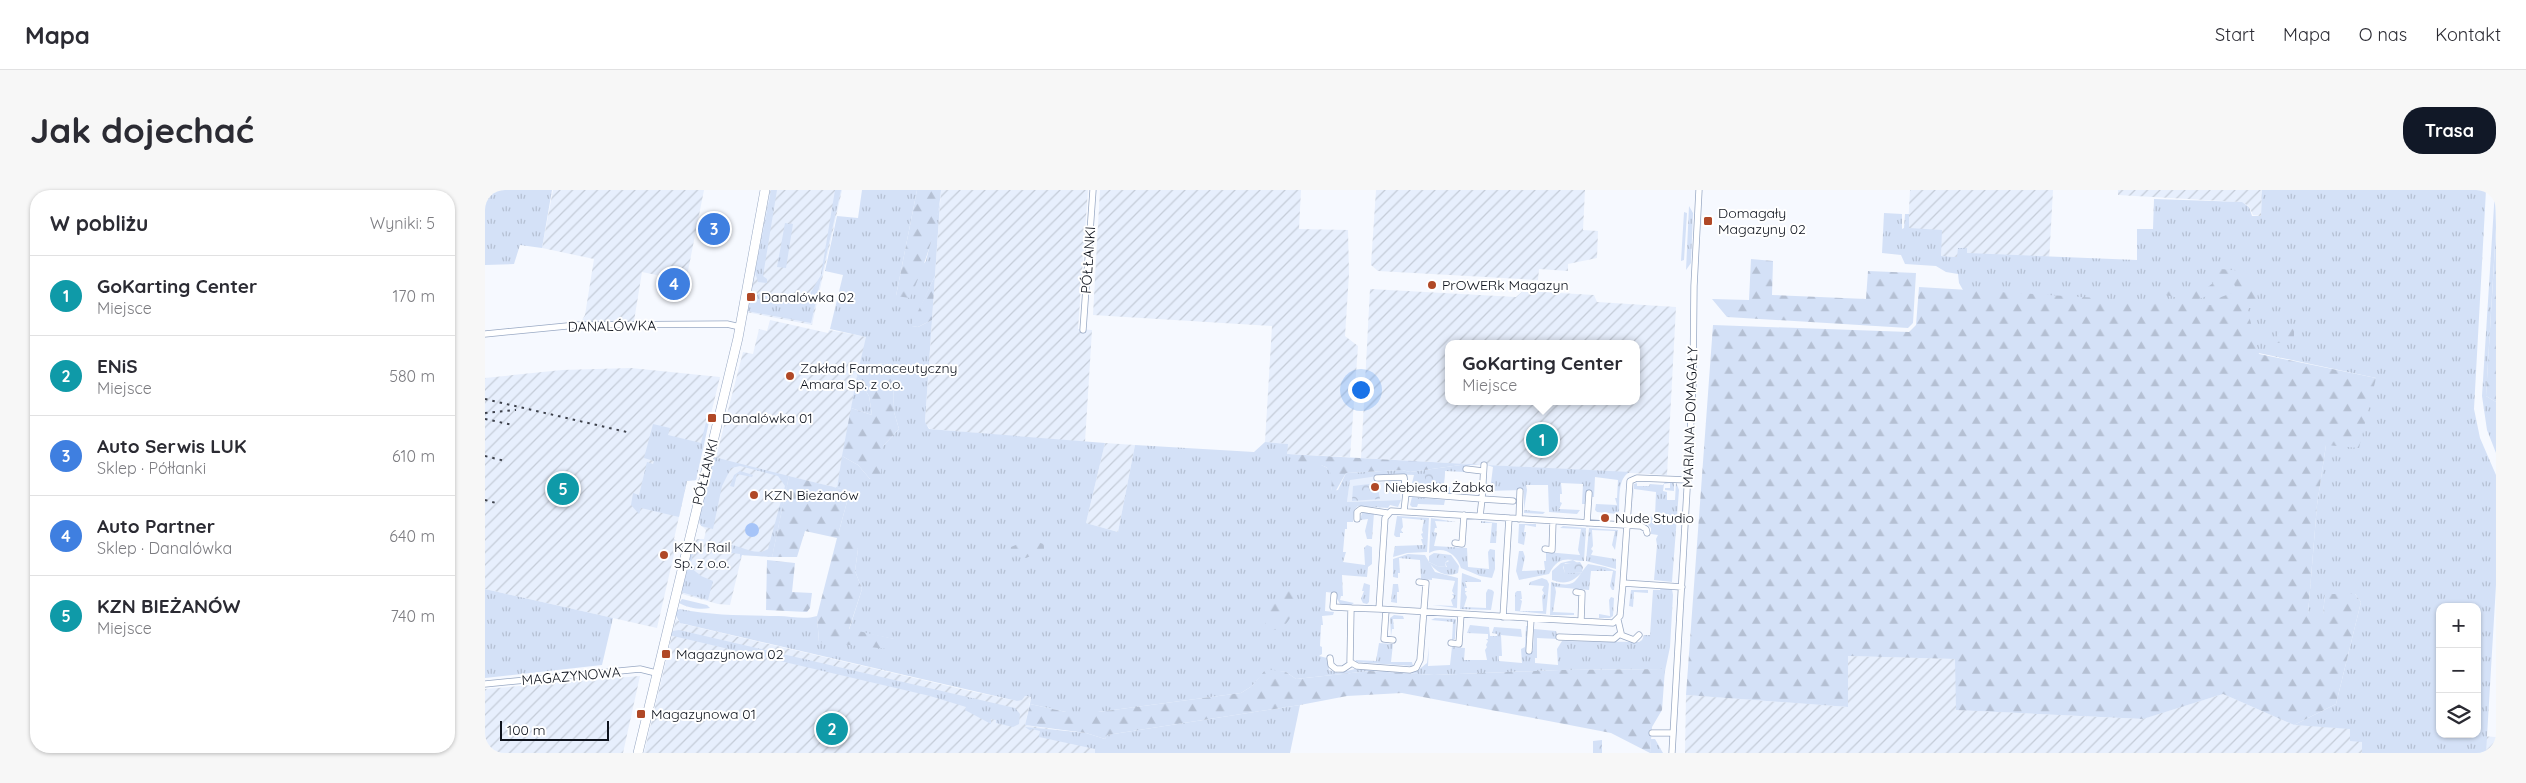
<!DOCTYPE html>
<html lang="pl">
<meta charset="utf-8">
<style>
:root{--surface:#fff;--page:#f7f7f7;--text:#2b2b33;--muted:#7c7c81;--line:#e1e1e2;--accent:#111827}
body{margin:0;font-family:Quicksand,sans-serif;background:var(--page);color:var(--text)}
.controls{position:absolute;right:15px;bottom:15px;display:grid;overflow:hidden;border-radius:10px;box-shadow:0 1px 4px #0004}
.controls button{width:45px;height:45px;display:grid;place-items:center;padding:0;border:0;border-bottom:1px solid var(--line);background:var(--surface);color:var(--text);font:25px sans-serif}
.scale{position:absolute;left:15px;bottom:12px;width:109px;box-sizing:border-box;padding-left:5px;border:2px solid #0e131d;border-top:0;font-size:14px;line-height:18px;white-space:nowrap;color:#0e131d;-webkit-text-stroke:4px #fff;paint-order:stroke}
.you{position:absolute;left:875px;top:199px;width:18px;height:18px;margin:-12px;border:4px solid #fff;border-radius:50%;background:#1a73e8;box-shadow:0 0 0 8px #1a73e833}
.badge{display:grid;place-items:center;width:32px;height:32px;border-radius:50%;background:var(--accent);color:#fff;font-size:16px;font-weight:700}
.pin{position:absolute;translate:-50% -50%;border:2px solid #fff;box-shadow:0 1px 5px #0006}
.popup{position:absolute;left:960px;top:150px;width:195px;height:65px;box-sizing:border-box;display:grid;place-content:center;border-radius:10px;background:var(--surface);filter:drop-shadow(0 1px 4px #0005);font-size:16px;white-space:nowrap;color:var(--muted)}
.popup b{font-size:19px;color:var(--text)}
.popup::after{content:'';position:absolute;left:50%;top:100%;margin-left:-10px;border:10px solid transparent;border-top-color:var(--surface)}
.list{margin:0;padding:0;list-style:none}
h2{display:flex;justify-content:space-between;align-items:center;height:65px;margin:0;padding:0 20px;font-size:21px}
h2 small{font-size:16px;font-weight:400;color:var(--muted)}
.list li{display:grid;grid-template-columns:32px 1fr auto;gap:15px;align-items:center;box-sizing:border-box;height:80px;padding:0 20px;border-top:1px solid var(--line)}
.list b{display:block;font-size:19px;white-space:nowrap}
.list p{margin:0;font-size:16px;white-space:nowrap;color:var(--muted)}
.list em{font-size:16px;font-style:normal;color:var(--muted)}
.icon{flex:none;width:28px;height:28px;fill:none;stroke:currentColor;stroke-width:2;stroke-linecap:round;stroke-linejoin:round}
.map{position:relative;flex:none;width:2011px;height:563px;overflow:hidden;border-radius:20px}
header{display:flex;align-items:center;gap:30px;box-sizing:border-box;height:70px;padding:0 25px;background:var(--surface);border-bottom:1px solid var(--line)}
header strong{font-size:24px}
nav{display:flex;gap:28px;margin-inline-start:auto;font-size:18px}
.intro{display:flex;align-items:center;justify-content:space-between;box-sizing:border-box;height:120px;padding:0 30px}
h1{margin:0;font-size:35px}
.button{padding:12px 22px;border-radius:20px;background:var(--accent);color:#fff;font-size:18px;font-weight:700}
main{display:flex;gap:30px;padding:0 30px}
aside{flex:1;background:var(--surface);border-radius:20px;box-shadow:0 1px 4px #0004}
.map>svg:first-child{display:block}
</style>
<header>
<strong>Mapa</strong>
<nav><a>Start</a><a>Mapa</a><a>O nas</a><a>Kontakt</a></nav>
</header>
<div class="intro"><h1>Jak dojechać</h1><a class="button">Trasa</a></div>
<main>
<aside>
<h2>W pobliżu<small>Wyniki: 5</small></h2>
<ul class="list">
<li><span class="badge" style="background:#0f9aa8">1</span><div><b>GoKarting Center</b><p>Miejsce</p></div><em>170 m</em></li>
<li><span class="badge" style="background:#0f9aa8">2</span><div><b>ENiS</b><p>Miejsce</p></div><em>580 m</em></li>
<li><span class="badge" style="background:#3f7fe0">3</span><div><b>Auto Serwis LUK</b><p>Sklep · Półłanki</p></div><em>610 m</em></li>
<li><span class="badge" style="background:#3f7fe0">4</span><div><b>Auto Partner</b><p>Sklep · Danalówka</p></div><em>640 m</em></li>
<li><span class="badge" style="background:#0f9aa8">5</span><div><b>KZN BIEŻANÓW</b><p>Miejsce</p></div><em>740 m</em></li>
</ul>
</aside>
<div class="map">
<svg width="2011" height="563" viewBox="0 0 2011 563">
<defs>
<pattern id="industrial-furrows" width="10" height="10" patternUnits="userSpaceOnUse" patternTransform="scale(1.25)"><rect width="10" height="10" fill="#e7effd"/><path d="M-1 1l2-2M0 10L10 0M9 11l2-2" fill="none" stroke="#c5ccd8"/></pattern>
<pattern id="grass-tufts" width="24" height="20" patternUnits="userSpaceOnUse" patternTransform="scale(1.25)"><rect width="24" height="20" fill="#d4e1f7"/><path d="M3 7l-1-3M5 7V3M7 7l1-3M15 17l-1-3M17 17v-4M19 17l1-3" fill="none" stroke="#b5c0d3"/></pattern>
<pattern id="forest-firs" width="22" height="20" patternUnits="userSpaceOnUse" patternTransform="scale(1.25)"><rect width="22" height="20" fill="#d4e1f7"/><path d="M5 1l3.5 6h-7zM16 11l3.5 6h-7z" fill="#b5c0d3"/></pattern>
<pattern id="park-crowns" width="20" height="18" patternUnits="userSpaceOnUse" patternTransform="scale(1.25)"><rect width="20" height="18" fill="#d4e1f7"/><path d="M2 6a3 3 0 1 1 6 0M12 15a3 3 0 1 1 6 0" fill="none" stroke="#b5c0d3"/></pattern>
</defs>
<rect width="100%" height="100%" fill="#f6f9ff"/>
<path fill="#e7effd" d="M891,286L892,293L912,290L916,310L862,312L865,289Z"/>
<path fill="url(#industrial-furrows)" fill-rule="evenodd" d="M68,0H219L201,91L157,82L149,131L96,132L100,125L109,69L57,58Z
M285,0H357L327,135L261,122Z
M456,0H603L593,139L607,140L600,252L445,239L440,233Z
M615,0H816L814,39L863,40L864,84L860,146L873,156L865,267L802,264V254L780,252L787,136L608,125Z
M891,0H1100L1098,40L1113,41L1112,68L1083,74V81L1054,79L1053,90L893,81L886,75Z
M1425,0H1568L1564,72L1455,66L1423,38Z
M1633,0H1777L1776,26L1768,25L1764,16L1756,12L1633,5Z
M885,99L1031,107L1038,101L1109,105L1112,112L1191,117L1182,285L876,268ZM963,154H1151V211H963Z
M285,130L343,143L344,140L382,147L374,178L352,298L304,286L287,367L257,365L245,415L233,414L197,404L207,354L212,349H219L221,340L214,333L258,162L268,164L274,139L282,141Z
M146,178L235,187L224,232H221L211,290L202,291L189,349L192,351L172,438L0,399V188L77,180Z
M620,253L650,255L633,342L601,333Z
M191,429L198,434L485,501L532,511L540,506L546,507L540,535L593,543L617,563H159Z
M1363,466L1471,469V520L1657,529L1738,504L1809,535L2011,547V563H1200L1201,505L1363,517Z
M155,486L138,563H0V499Z"/>
<path fill="url(#grass-tufts)" fill-rule="evenodd" d="M0,0H67L57,58L35,55L29,74L0,75Z
M286,0H292L278,86L282,89V93L273,92L270,82Z
M350,0H356L326,133L262,121L265,108C278,97 306,107 322,109L336,85Z
M377,0H432L411,106L441,71L455,13L450,86L427,136L433,137L447,130L440,232L444,239L620,253L601,333L633,342L650,255L769,262L780,252L803,254L802,264C811,267 843,275 846,281C849,287 847,294 846,301L853,300L861,283L917,280L925,282L983,274H996L980,276V282L960,281L959,295L927,293L929,285L907,284L865,290L862,312L916,310L913,317L905,315L903,318L873,316L869,320L868,332H862V339H860L858,362H861L858,372L880,375L879,358L882,355L887,357V374L883,377L882,387L857,385L858,406H856L855,410L869,413L866,415L855,414L849,403L841,402L840,421L849,422L848,425L837,426L838,435H836L835,456L837,457V464L834,466L842,468L844,480L853,483L870,479L926,482L932,481L942,473L944,456L943,476L965,475L967,457L980,458L979,470H1002L1000,460L1002,457L1001,455L1003,451L1001,449H1003V444L982,443L985,435L1004,437L1005,446H1012V444L1007,443L1009,437L1036,439L1037,447L1016,445L1017,466H1014V471L1037,473L1036,459L1040,457L1041,436H1043L1042,461H1048L1049,439L1071,441L1073,449L1052,448V468H1050V473L1073,475L1072,459L1077,451L1154,452L1157,450L1159,445H1165L1168,400H1175L1176,398L1187,399L1188,405L1185,457L1179,486V479L1075,480L949,485L885,481L811,489L801,482L781,480L767,496L756,503L613,522H581L545,514L546,507L540,506L537,510L532,511L195,433L190,424L192,420L195,419C228,426 260,425 293,426C306,426 319,430 332,426L334,452L409,449L364,440L377,399L370,381L373,359L354,341L365,301L352,298L357,266L373,275L385,289L398,256L414,239L409,222L408,186L399,173L374,177L381,147L345,139L358,85L340,81L352,26L373,28Z
M1777,0H2001L1989,219L1995,248L2011,285V395L2001,563H1877V552L1865,551V539L1809,535L1851,514L1876,412L1870,404H1840L1838,424H1823L1832,315L1841,255L1891,188L1478,100L1474,93L1473,84L1461,82L1451,76L1420,74L1416,65L1397,63L1399,23L1417,24V39L1419,38L1420,24H1424V38L1457,40L1456,66L1472,67L1473,58H1482V63L1652,70V39H1668L1669,9L1757,12L1764,17L1767,26H1776ZM1955,417H1992V544H1955Z
M2010,0L2011,38L2001,206L2011,212V263L2002,240L1997,206Z
M1204,16L1208,23L1206,73L1201,80Z
M1199,22L1202,23L1199,70L1196,71Z
M300,33L308,34L301,78L292,77Z
M372,186L384,206L387,225L366,218Z
M221,232H224L211,290L202,291L194,327L156,318L154,324L146,315L148,303L154,305L162,272L168,274L169,271L159,268L168,234L185,238L183,245L216,253Z
M229,267L304,286L287,367L257,365L255,369V364L238,362L235,357C248,348 268,369 283,359L300,296L293,286L255,276L246,278L237,296L228,339L216,336L214,330L215,322Z
M1002,275L1145,282C1132,288 1135,309 1134,321L1132,324L1112,322L1110,320L1111,314L1132,315L1130,308H1132L1133,290L1110,287L1109,307H1107V303H1101L1100,314H1097L1098,294L1076,293L1077,304H1075V312L1077,313L1074,319L1095,320L1092,324L1064,322L1063,295H1041L1042,300L1039,320L1060,322L1058,324L1039,323V300L1000,301V293H1006L1008,277Z
M255,281L268,285L267,287L252,284L249,297L245,296L249,285Z
M1180,292H1189V301L1180,300V298H1185V293L1179,294L1178,301L1182,302V310H1190L1191,292L1194,300L1187,392L1169,390L1172,355L1171,349L1173,345L1166,344V338L1162,334L1147,331L1148,325L1170,327L1171,302L1149,299L1147,319L1149,294L1152,293V296H1164L1165,294L1178,295Z
M948,296L965,297V304L948,301Z
M927,307L960,310L959,315L933,314L932,317H927L925,315Z
M877,323H889L887,349H882L880,341L883,329L875,330Z
M912,326L944,328L942,362L922,363L908,367L910,356L938,355L936,349H938L936,344L938,343L937,340L939,330L917,328L918,337L916,340L918,343H915V347H911L909,345Z
M946,328L971,332L950,331L952,338H950L949,342L952,343L949,356L982,358L983,377L1004,379L1003,362L1005,359L1010,360V379L1007,388L995,386L976,378C972,364 958,355 944,363Z
M996,331L1012,333L1011,353H1005L1007,333H996Z
M1034,334H1051V337L1040,335L1039,342H1041L1039,355L1033,353Z
M1078,336L1101,338L1099,371C1084,370 1074,364 1064,384L1034,390L1031,381L1034,361H1038L1040,367L1037,381L1060,380L1059,371H1061V362L1095,365L1093,360L1096,339L1075,338Z
M1104,338L1133,340L1130,360L1127,355L1130,341L1107,340L1108,356L1106,359L1108,361L1106,365L1131,369V379L1101,371Z
M209,359L205,377L216,386L228,391L223,410L196,402L206,360Z
M949,363L966,365L974,376L973,383C962,388 950,382 944,372L952,376L962,377L960,373L964,371Z
M923,364L940,365L950,382L973,388L972,418L947,415L968,416L966,410L969,407L967,404H969L967,401L970,391L947,388V390L936,389L935,370L914,368L915,383H913V388L908,387V369Z
M1088,370L1094,374L1080,373L1078,377L1080,383L1097,382C1088,392 1080,395 1067,390V381L1076,373Z
M1103,374L1120,377L1131,381L1129,400H1127L1125,396L1128,381H1106L1104,400L1070,397L1071,402L1068,422L1089,423V425H1065L1066,392C1093,399 1089,390 1103,374Z
M977,383L996,390V392H980L982,398H980V401H982L980,403L982,407L979,417L1001,418V403L1003,399L1007,400L1009,402L1006,420L975,419Z
M1057,388L1062,390L1064,394L1061,424L1030,421V403L1032,401H1036L1037,409H1035L1037,411L1035,421H1058L1057,406L1059,403L1057,400L1059,396L1044,395L1045,392Z
M879,393L885,395L884,412L882,414L878,413L876,409L879,401H877Z
M908,394H913L914,402H912V413L906,412Z
M0,399L128,428L117,475L0,488Z
M1146,400H1163V403L1149,402L1148,417L1144,416Z
M1126,407L1129,408L1128,426L1125,428H1114V424L1125,426L1124,410Z
M197,409L222,415L225,418C216,420 203,418 194,413Z
M909,425L918,426L919,429H908L909,439H907L906,446L905,428Z
M950,428L971,429L970,449L967,450L968,432L946,430Z
M194,440L530,518L535,524L534,534L528,537L511,533V530L506,529V534L480,520L481,517L445,506L184,445L188,441Z
M894,453L908,454L906,472H927L928,476L870,472L871,470L891,471Z
M815,515L805,563H610V559L554,547L555,541L547,539L546,541L540,537L601,543L620,549L622,545Z
M1166,549H1170L1178,563H1165Z"/>
<path fill="url(#forest-firs)" d="M432,0H456C453,38 440,74 425,108L411,106Z
M2011,40V212L2001,206Z
M1266,69L1288,71L1287,105L1381,109L1383,81L1431,83L1428,133L1423,138L1242,127L1227,109L1264,110Z
M1736,79L1759,81L1773,95L1772,118H1762L1774,164L1891,188L1874,258L1841,255L1832,315L1823,424H1838L1840,404H1870L1876,412L1851,514L1809,535L1738,504L1658,529L1471,520L1470,469L1363,466V517L1201,505L1228,135L1424,142L1431,135L1434,97L1728,115L1731,109L1752,101L1749,94L1743,91L1739,100L1708,111L1680,105L1681,100C1699,93 1712,110 1730,91V81Z
M450,86L447,130L433,137L426,136Z
M1792,136H1809V153H1792Z
M399,173L408,186L409,222L414,239L398,256L396,284L385,289L373,275L357,266L366,218L387,225L384,206L372,186L374,177Z
M802,264L983,274L925,282L917,280L861,283L849,304L846,301C850,271 837,275 813,274Z
M304,286L365,301L354,341L366,346L373,359L370,381L377,399L364,439L410,449L414,460L334,452L332,426L352,348L320,341L312,367H287Z
M543,350L559,354V360L541,368L525,365L526,357Z
M282,370L310,373L307,402L327,403L325,418L322,422L281,420Z
M810,395C812,415 810,424 797,439L780,441L781,419L801,397Z
M781,479L801,482L811,489L885,481L949,485L1075,480L1180,479L1177,520L1167,537L1165,563L1126,543L917,503L862,506L815,515L622,545L620,549L601,543L540,535L545,514L581,522H613L756,503L767,496Z"/>
<path fill="url(#park-crowns)" d="M940,280L960,281L959,292H940Z
M892,293L895,309L867,311L868,296Z
M949,363L965,368L960,373L961,377L952,376L944,372V366Z
M1095,372L1098,377L1097,382L1080,384L1078,374Z
M1117,550V563H1108V551Z"/>
<path fill="#a6c4f8" d="M260 340a7 7 0 1 1 14 0a7 7 0 1 1-14 0Z"/>
<g fill="none" stroke-linecap="round" stroke-linejoin="round">
<defs>
<path id="street" d="M598,140L608,0
M0,144L92,135L242,134L255,137
M999,275L997,309L1028,311
M981,279L998,281
M892,288L919,287L921,303
M919,321L921,303L997,309L995,326
M872,329V322L876,319L902,323
M1034,329L1035,301
M1102,333L1104,303
M1162,343L1161,339L1156,336L906,321L900,328L894,419L1128,433L1135,426L1138,393L1197,397
M970,353L977,354L979,325
M1060,359L1067,360L1068,331
M1138,393L1145,291L1152,288L1203,290
M1091,402L1097,403L1096,431
M849,405L848,417L866,418
M894,419L866,418L865,472L872,476L925,480L931,478L935,470L941,393L934,392
M901,420L899,449L908,450
M1018,427L1024,328
M1136,445L1149,450L1154,445
M1074,447L1129,449L1136,443L1133,430
M966,453L974,454L976,424
M1044,461L1046,429
M845,468L846,475L851,479H858L867,473
M0,494L155,479L171,483
M1167,543H1188
M1187,563L1208,194L1209,96L1214,0"/>
<path id="secondary" d="M153,563L253,148L280,0"/>
</defs>
<use href="#street" stroke="#99a9c4" stroke-width="7"/>
<use href="#secondary" stroke="#99a9c4" stroke-width="10"/>
<use href="#street" stroke="#fff" stroke-width="5.5"/>
<use href="#secondary" stroke="#fff" stroke-width="9"/>
<path stroke="#3d414b" stroke-width="2" stroke-dasharray="2.5 5" stroke-linecap="butt" d="M0,209L146,243
M0,223L31,220
M0,229L28,235
M0,266L20,271
M0,310L11,313"/>
</g>
<g fill="#b04826" stroke="#fff" stroke-width="2">
<rect x="1218" y="26" width="10" height="10" rx="2.5"/>
<circle cx="947" cy="95" r="5"/>
<rect x="261" y="102" width="10" height="10" rx="2.5"/>
<circle cx="305" cy="186" r="5"/>
<rect x="222" y="223" width="10" height="10" rx="2.5"/>
<circle cx="890" cy="297" r="5"/>
<circle cx="269" cy="305" r="5"/>
<circle cx="1120" cy="328" r="5"/>
<circle cx="179" cy="365" r="5"/>
<rect x="176" y="459" width="10" height="10" rx="2.5"/>
<rect x="151" y="519" width="10" height="10" rx="2.5"/>
</g>
<g text-anchor="middle" stroke-width="4" stroke-linejoin="round" paint-order="stroke">
<g font-size="14" fill="#0e131d" stroke="#fff" text-anchor="start">
<text x="1233" y="28">Domagały<tspan x="1233" dy="16">Magazyny 02</tspan></text>
<text x="957" y="100">PrOWERk Magazyn</text>
<text x="276" y="112">Danalówka 02</text>
<text x="315" y="183">Zakład Farmaceutyczny<tspan x="315" dy="16">Amara Sp. z o.o.</tspan></text>
<text x="237" y="233">Danalówka 01</text>
<text x="900" y="302">Niebieska Żabka</text>
<text x="279" y="310">KZN Bieżanów</text>
<text x="1130" y="333">Nude Studio</text>
<text x="189" y="362">KZN Rail<tspan x="189" dy="16">Sp. z o.o.</tspan></text>
<text x="191" y="469">Magazynowa 02</text>
<text x="166" y="529">Magazynowa 01</text>
</g>
<g font-size="14" fill="#0e131d" stroke="#fff">
<text transform="translate(603 70) rotate(-86)" y="5">PÓŁŁANKI</text>
<text transform="translate(127 136) rotate(-1)" y="5">DANALÓWKA</text>
<text transform="translate(1205 227) rotate(-88)" y="5">MARIANA DOMAGAŁY</text>
<text transform="translate(220 282) rotate(-76)" y="5">PÓŁŁANKI</text>
<text transform="translate(86 486) rotate(-5)" y="5">MAGAZYNOWA</text>
</g>
</g>
</svg>
<div class="controls">
<button>+</button>
<button>−</button>
<button><svg class="icon" aria-label="layers" viewBox="0 0 24 24"><path d="M12 4l9 5-9 5-9-5zM3 14l9 5 9-5"/></svg></button>
</div>
<div class="scale">100 m</div>
<div class="you"></div>
<div class="pin badge" style="left:1057px;top:250px;background:#0f9aa8">1</div>
<div class="popup"><b>GoKarting Center</b>Miejsce</div>
<div class="pin badge" style="left:347px;top:539px;background:#0f9aa8">2</div>
<div class="pin badge" style="left:229px;top:39px;background:#3f7fe0">3</div>
<div class="pin badge" style="left:189px;top:94px;background:#3f7fe0">4</div>
<div class="pin badge" style="left:78px;top:299px;background:#0f9aa8">5</div>
</div>
</main>
